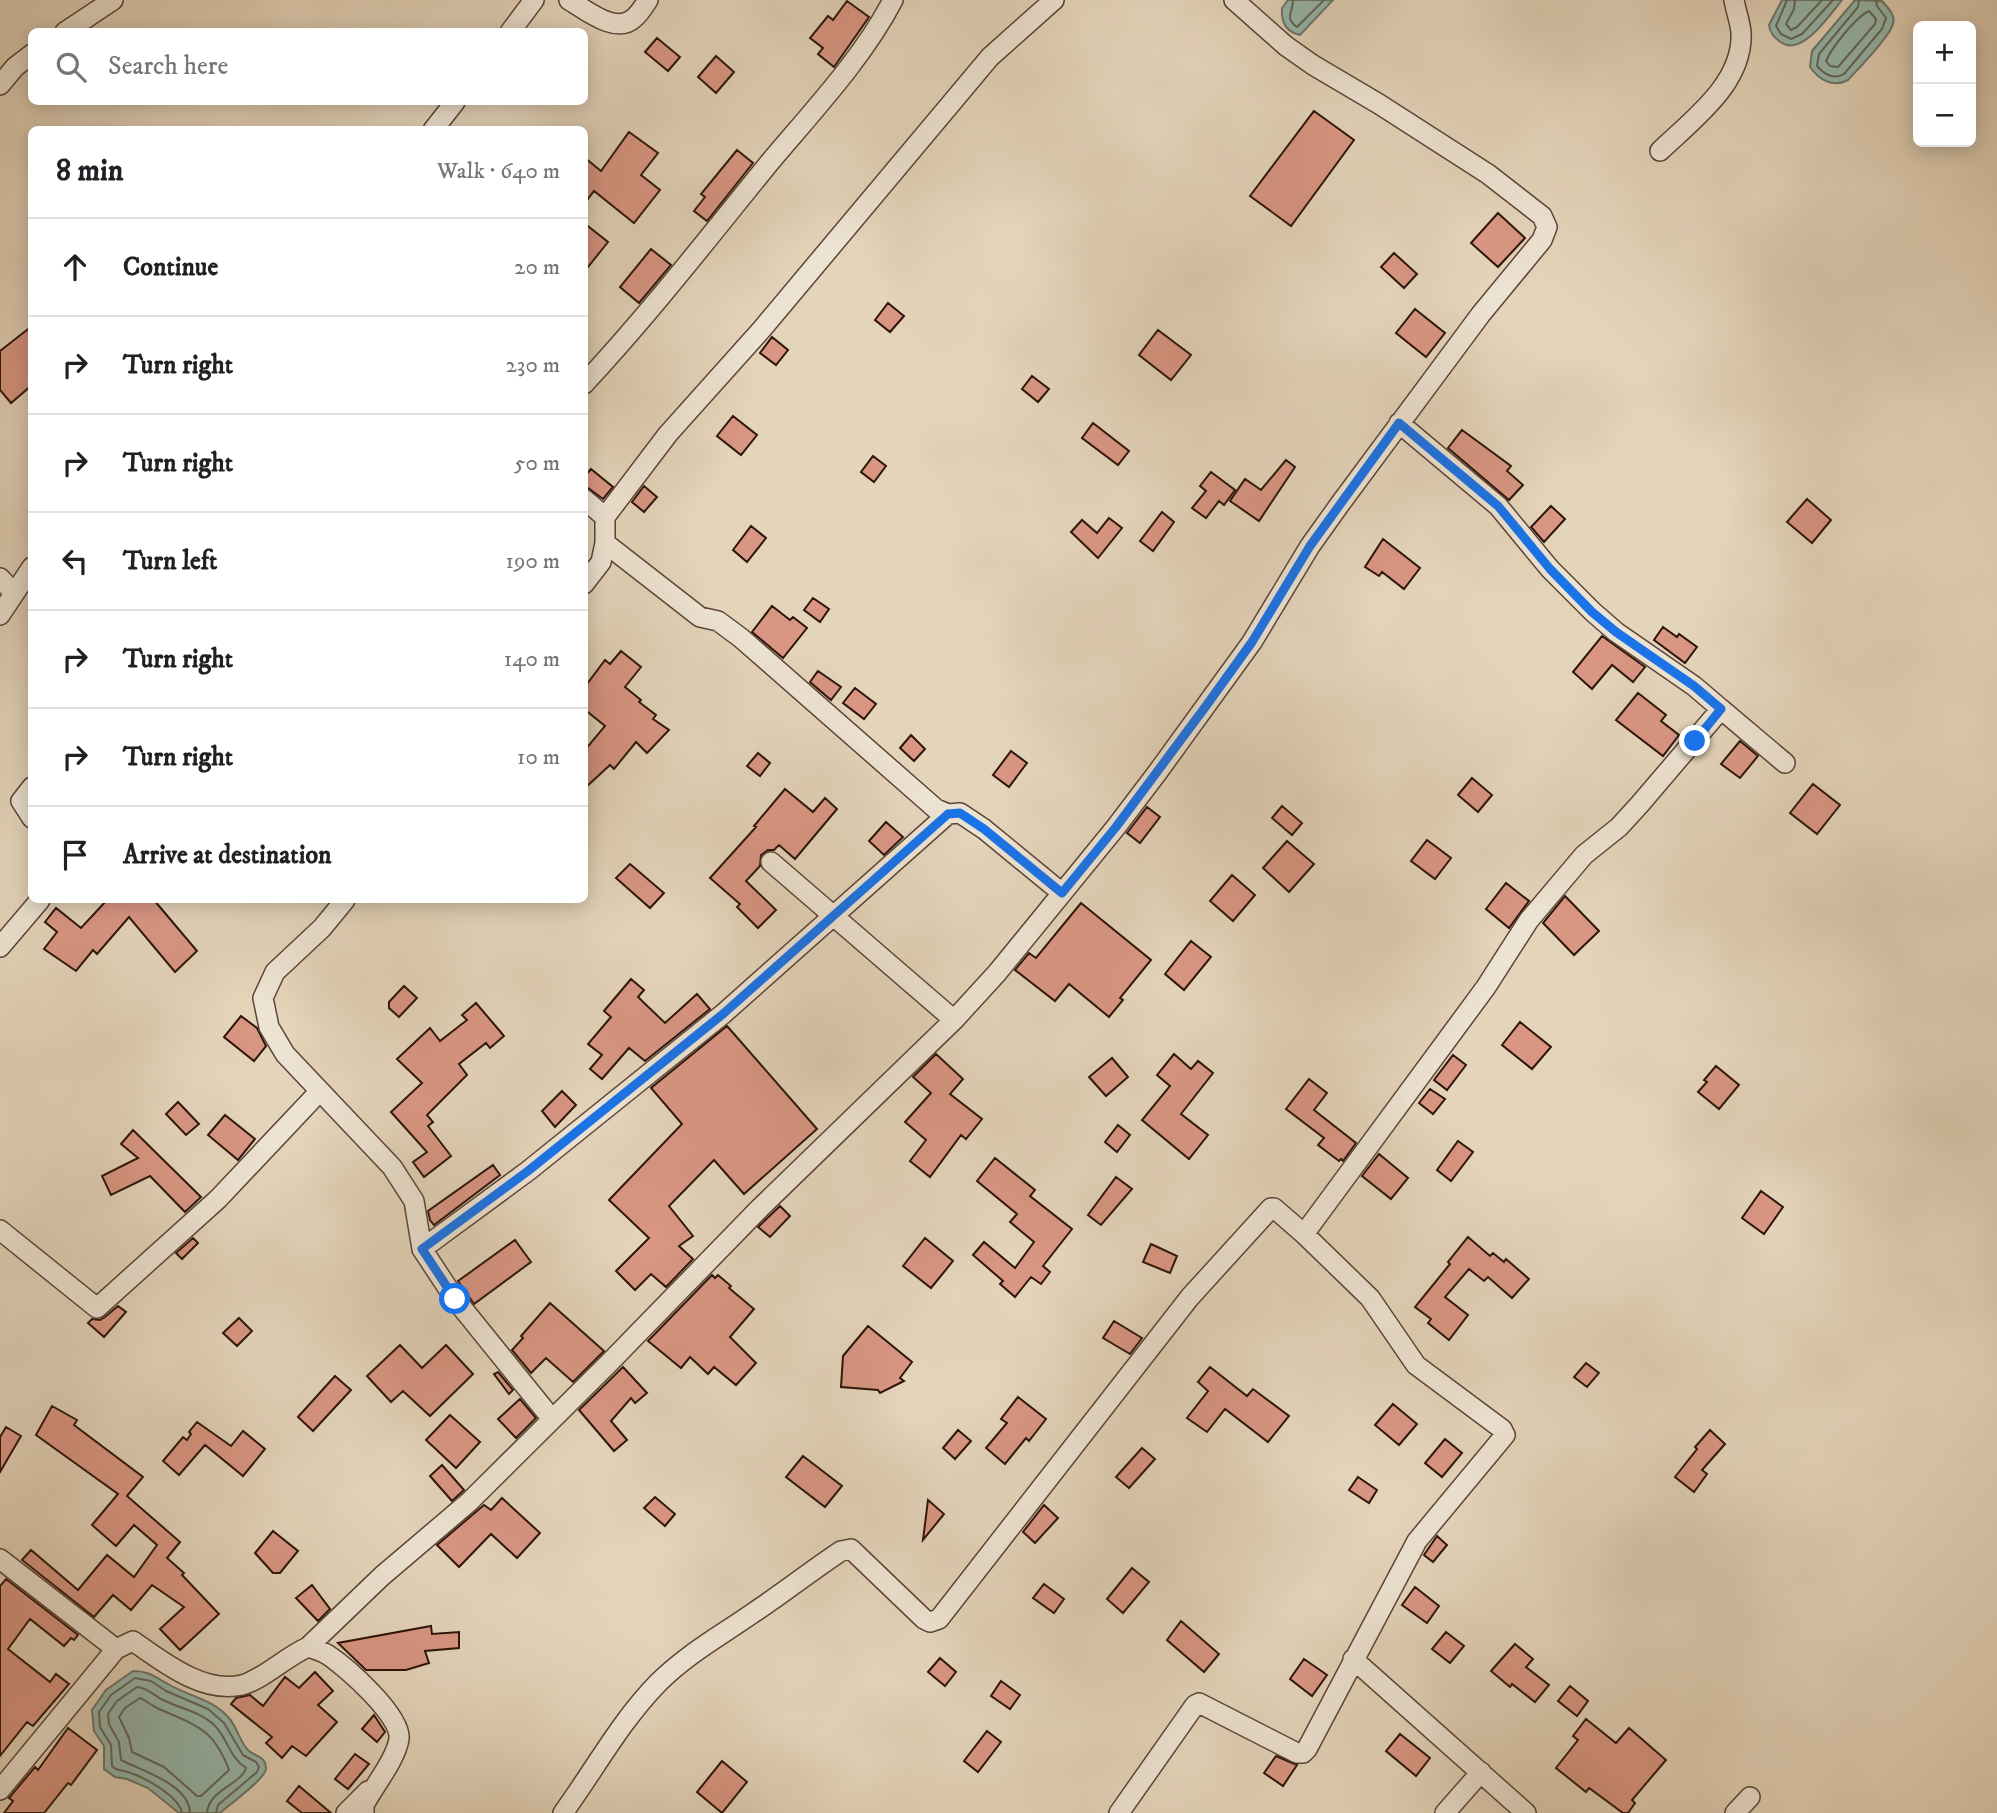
<!DOCTYPE html>
<meta charset="utf-8">
<style>
:root{--surface:#fff;--page:#f2f2f2;--text:#202124;--muted:#757577;--line:#e0e0e0}
body{margin:0;font-family:"IM FELL DW Pica",serif;background:var(--page);color:var(--text)}
.controls{position:absolute;right:21px;top:21px;display:grid;overflow:hidden;border-radius:10px;box-shadow:0 4px 18px #0003}
.controls button{width:63px;height:63px;display:grid;place-items:center;padding:0;border:0;border-bottom:2px solid var(--line);background:var(--surface);color:var(--text);font:35px sans-serif}
.stop{position:absolute;width:21px;height:21px;margin:-16px;border:5px solid #1a73e8;border-radius:50%;background:#fff}
.stop.end{background:#1a73e8;border-color:#fff;box-shadow:0 2px 7px #0008}
.list{margin:0;padding:0;list-style:none}
h2{display:flex;justify-content:space-between;align-items:center;height:91px;margin:0;padding:0 28px;font-size:30px}
h2 small{font-size:23px;font-weight:400;color:var(--muted)}
.list li{display:grid;grid-template-columns:46px 1fr auto;gap:21px;align-items:center;box-sizing:border-box;height:98px;padding:0 28px;border-top:2px solid var(--line)}
.list b{display:block;font-size:26px;white-space:nowrap}
.list em{font-size:23px;font-style:normal;color:var(--muted)}
.icon{flex:none;width:38px;height:38px;fill:none;stroke:currentColor;stroke-width:2;stroke-linecap:round;stroke-linejoin:round}
.map{position:relative;flex:none;width:1997px;height:1813px;overflow:hidden}
.search{position:absolute;background:var(--surface);box-shadow:0 4px 18px #0003;left:28px;top:28px;width:560px;height:77px;display:flex;align-items:center;gap:18px;box-sizing:border-box;padding:0 24px;border-radius:10px;color:var(--muted);font-size:26px}
.panel{position:absolute;background:var(--surface);box-shadow:0 4px 18px #0003;left:28px;top:126px;width:560px;height:777px;border-radius:10px}
.map>svg:first-child{display:block}
</style>
<div class="map">
<svg width="1997" height="1813" viewBox="0 0 1997 1813">
<rect width="100%" height="100%" fill="#e4d4ba"/>
<filter id="stains"><feTurbulence type="fractalNoise" baseFrequency=".00286" numOctaves="4"/><feColorMatrix values="0 0 0 0 .2 0 0 0 0 .09 0 0 0 0 .02 0 0 0 .5 -.17"/></filter>
<radialGradient id="worn" r=".72"><stop offset=".6" stop-color="#630" stop-opacity="0"/><stop offset="1" stop-color="#630" stop-opacity=".3"/></radialGradient>
<path fill="#96b8ac" stroke="#6c776c" stroke-width="2" d="M1288,0H1333L1300,35C1286,32 1281,22 1282,8Z
M1782,0H1842C1830,15 1802,56 1782,43C1775,39 1770,33 1769,25Z
M1855,0L1882,1C1887,7 1896,15 1893,24C1890,37 1857,70 1848,80C1833,88 1819,80 1810,67L1812,51Z
M133,1671C149,1671 155,1677 168,1684C188,1696 213,1699 229,1718C237,1727 240,1743 249,1751C256,1757 266,1756 266,1769C265,1779 229,1805 220,1813H179L148,1788L127,1779L115,1777L104,1769V1746L94,1731L92,1710L106,1690Z"/>
<g fill="none" stroke-linecap="round" stroke-linejoin="round">
<path stroke="#62665c" stroke-width="2" d="M1293,0C1293,12 1284,18 1297,27L1324,0
M1787,0L1776,26L1781,34L1791,39L1802,34L1833,0
M1795,0L1794,9L1786,24L1791,30L1797,27L1822,0
M1859,0L1858,7L1819,54L1817,66C1824,74 1834,80 1844,74L1882,29L1886,18L1877,6L1876,0
M1869,11L1876,19L1875,24L1838,67L1830,66L1826,61C1832,47 1856,17 1869,11Z
M140,1698C147,1701 152,1706 159,1709C196,1725 214,1729 229,1770L201,1796H197L164,1767L132,1752L129,1738L119,1717L125,1708Z
M182,1813C179,1796 144,1777 128,1772C121,1770 117,1771 112,1766L111,1745L100,1727L99,1712L111,1695L135,1678L151,1681L166,1691L208,1709L224,1723L243,1755L256,1762L259,1767L257,1772L218,1805L216,1813
M190,1813C189,1784 142,1771 121,1760L119,1742L109,1724L108,1714L117,1701L137,1687C148,1688 152,1694 161,1699C180,1709 201,1711 216,1727C228,1740 230,1758 246,1768C241,1785 209,1789 207,1813"/>
</g>
<path fill="#d99683" stroke="#2d150b" stroke-width="2" d="M847,1L869,17L834,67L818,54L823,48L810,38L828,16L833,20Z
M657,38L680,57L668,71L645,52Z
M716,56L734,72L716,93L698,77Z
M1314,111L1354,140L1291,226L1250,196Z
M629,132L658,153L641,175L660,190L634,223L594,191L584,204V157L601,171Z
M737,150L753,163L707,221L694,211L705,197L701,194Z
M1498,213L1525,238L1498,267L1471,243Z
M584,223L608,242L584,272Z
M651,249L671,265L639,303L620,287Z
M1394,253L1417,274L1404,288L1381,267Z
M888,303L904,316L890,332L875,320Z
M1415,309L1445,333L1426,357L1396,333Z
M32,326V385L11,403L0,390V351Z
M1158,330L1191,355L1171,380L1139,355Z
M772,337L788,350L776,365L760,353Z
M1032,376L1049,389L1038,402L1022,389Z
M733,416L757,435L741,455L717,436Z
M1093,423L1129,451L1118,465L1082,438Z
M1462,430L1511,466L1507,471L1523,485L1509,500L1448,448Z
M873,456L886,466L874,482L861,472Z
M1286,460L1295,467L1259,521L1230,501L1245,479L1261,490Z
M591,469L613,487L603,499L584,485V477Z
M1211,472L1235,490L1224,505L1219,501L1206,518L1192,508L1206,491L1200,486Z
M644,486L657,497L644,512L632,502Z
M1807,499L1831,520L1812,543L1787,522Z
M1551,506L1565,519L1544,542L1531,527Z
M1162,512L1174,522L1153,551L1140,541Z
M1109,518L1122,528L1098,558L1071,532L1082,520L1097,533Z
M751,526L766,538L747,562L733,550Z
M1383,539L1420,568L1404,589L1382,572L1379,576L1365,567Z
M813,598L829,609L820,622L804,610Z
M772,606L790,620L793,617L807,628L783,658L752,632Z
M1663,627L1677,637L1679,634L1697,647L1685,663L1654,640Z
M1602,636L1645,667L1633,682L1612,665L1592,689L1573,672Z
M621,651L641,667L625,687L641,700L639,702L656,715L653,719L669,730L647,753L636,742L614,769L610,765L584,789V751L605,726L584,709V688L605,660L610,664Z
M818,671L841,687L831,700L810,682Z
M855,688L876,704L864,719L843,703Z
M1638,693L1666,715L1661,721L1679,735L1663,756L1616,720Z
M911,735L925,749L914,761L900,748Z
M1740,741L1758,756L1740,778L1721,764Z
M1011,751L1027,763L1009,787L993,775Z
M758,753L770,763L760,776L747,766Z
M1472,778L1492,795L1478,812L1458,795Z
M1813,784L1840,805L1817,834L1790,813Z
M785,789L813,812L825,798L837,809L795,859L779,845L774,850H768L761,855L760,866L746,881L776,910L758,928L737,907L740,904L710,878L756,827L754,826Z
M1282,806L1302,823L1292,835L1272,818Z
M1147,807L1160,817L1140,843L1127,833Z
M886,822L903,837L884,855L869,841Z
M1427,840L1451,858L1435,879L1411,861Z
M1287,841L1314,864L1289,892L1263,868Z
M630,864L664,893L650,908L616,878Z
M1232,875L1255,895L1233,921L1210,901Z
M1506,883L1529,901L1509,928L1486,909Z
M1565,896L1599,931L1574,955L1543,923Z
M107,900H154L197,951L175,972L129,917L97,954L93,950L76,971L44,949L57,932L45,922L56,908L81,928Z
M1081,903L1151,960L1120,998L1123,1000L1109,1017L1069,984L1055,1001L1015,970L1029,953L1036,958Z
M1191,941L1211,957L1184,990L1165,974Z
M631,979L644,990L638,997L665,1023L697,994L710,1009L645,1061L629,1048L602,1079L590,1069L602,1055L588,1044L611,1017L604,1011Z
M404,986L417,998L399,1017L389,1008V1002Z
M476,1003L504,1036L490,1048L486,1043L459,1064L467,1075L427,1115L433,1122L428,1126L451,1156L424,1177L413,1162L427,1152L391,1112L422,1083L397,1059L430,1028L440,1041L467,1020L462,1015Z
M241,1016L257,1028L266,1046L254,1061L224,1037Z
M1520,1022L1551,1047L1532,1069L1502,1045Z
M727,1026L817,1129L744,1194L714,1160L669,1206L693,1236L679,1246L693,1259L666,1287L651,1274L635,1290L616,1271L649,1238L609,1200L682,1124L651,1088Z
M936,1054L963,1079L950,1094L982,1119L966,1139L961,1135L930,1177L910,1161L926,1140L905,1122L931,1093L913,1077Z
M1174,1054L1191,1069L1198,1061L1213,1073L1181,1114L1208,1135L1189,1159L1142,1120L1170,1086L1157,1075Z
M1453,1055L1466,1065L1447,1090L1434,1080Z
M1112,1058L1128,1077L1106,1096L1089,1077Z
M1716,1066L1739,1085L1719,1109L1698,1092L1707,1082L1704,1080Z
M1309,1079L1327,1093L1314,1110L1356,1143L1343,1161L1341,1159L1339,1161L1318,1145L1324,1138L1286,1109Z
M1430,1089L1445,1099L1433,1114L1419,1103Z
M562,1091L576,1105L555,1127L542,1111Z
M178,1102L199,1124L186,1135L166,1114Z
M225,1115L255,1139L238,1160L208,1135Z
M1118,1125L1130,1135L1117,1152L1105,1142Z
M133,1130L201,1197L185,1212L150,1176L111,1195L102,1176L138,1158L121,1144Z
M1458,1141L1473,1152L1451,1181L1437,1170Z
M1379,1154L1408,1178L1391,1199L1362,1176Z
M995,1158L1035,1190L1030,1196L1072,1229L1043,1266L1050,1272L1041,1284L1031,1277L1015,1297L1000,1284L1003,1281L973,1255L984,1242L1015,1268L1034,1242L1010,1222L1017,1214L977,1181Z
M493,1165L500,1175L434,1225L430,1220L428,1211Z
M1116,1177L1132,1189L1101,1225L1088,1215Z
M1761,1191L1783,1207L1764,1234L1742,1218Z
M780,1206L790,1216L770,1237L758,1227Z
M1468,1237L1490,1256L1493,1253L1504,1262L1506,1259L1529,1279L1512,1298L1488,1277L1484,1281L1469,1269L1445,1297L1468,1315L1449,1340L1428,1323L1431,1319L1415,1307L1450,1264L1448,1262Z
M193,1238L198,1243L182,1259L176,1253Z
M925,1238L953,1261L931,1288L903,1266Z
M515,1240L531,1262L474,1304L458,1281Z
M1151,1244L1177,1256L1170,1273L1143,1262Z
M712,1275L715,1278L718,1275L731,1286L729,1288L754,1309L730,1337L756,1363L736,1385L714,1367L708,1374L690,1357L681,1368L648,1341Z
M550,1303L604,1351L573,1382L546,1358L531,1373L512,1350L523,1338L521,1336Z
M118,1306L126,1312L104,1337L88,1323L92,1319L100,1320L105,1317Z
M239,1318L252,1331L237,1346L223,1333Z
M1114,1321L1142,1338L1130,1354L1103,1338Z
M868,1326L912,1362L900,1378L904,1381L880,1393L878,1390L841,1387L843,1356Z
M400,1345L422,1368L446,1345L473,1374L430,1416L403,1391L391,1402L367,1376Z
M1586,1363L1599,1373L1587,1387L1574,1377Z
M623,1367L647,1393L635,1403L631,1398L611,1421L627,1440L614,1451L579,1410Z
M1210,1367L1247,1396L1253,1389L1289,1416L1268,1442L1225,1409L1207,1432L1187,1418L1208,1391L1198,1382Z
M498,1372L513,1390L509,1394L494,1374Z
M335,1376L351,1390L313,1431L298,1417Z
M1018,1397L1046,1419L1029,1441L1026,1438L1005,1464L986,1448L1007,1423L1001,1419Z
M520,1399L536,1418L516,1438L498,1419Z
M1393,1404L1417,1424L1399,1445L1375,1425Z
M52,1406L77,1420L74,1425L143,1477L127,1496L180,1542L167,1558L184,1573L182,1575L219,1614L180,1650L160,1629L184,1607L152,1585L131,1610L113,1595L94,1617L22,1560L31,1550L78,1590L107,1555L134,1577L157,1545L134,1525L116,1546L92,1525L118,1494L36,1435Z
M450,1415L480,1442L456,1468L426,1440Z
M197,1422L231,1446L243,1431L265,1449L243,1476L205,1445L179,1475L163,1461L183,1437L187,1440L191,1434L189,1432Z
M6,1427L21,1436L0,1472V1437Z
M958,1430L971,1441L955,1459L943,1448Z
M1710,1430L1725,1444L1702,1470L1707,1474L1694,1492L1675,1477L1697,1449L1695,1447Z
M1445,1439L1462,1453L1442,1477L1425,1463Z
M1142,1448L1155,1459L1129,1488L1116,1477Z
M803,1456L842,1486L825,1507L786,1477Z
M442,1465L464,1490L452,1501L430,1476Z
M1358,1477L1377,1490L1369,1503L1349,1490Z
M655,1497L675,1514L665,1526L644,1508Z
M502,1498L540,1533L517,1558L491,1534L459,1567L437,1545L484,1505L491,1510Z
M928,1500L944,1514L923,1540Z
M1044,1505L1058,1518L1035,1543L1023,1532Z
M273,1531L298,1551L280,1573H273L255,1553Z
M1437,1536L1447,1545L1433,1562L1424,1555Z
M1132,1568L1149,1582L1123,1613L1107,1599Z
M6,1579L78,1635L74,1640L71,1638L64,1646L30,1619L8,1649L50,1682L56,1674L69,1684L33,1726L27,1722L0,1756V1586Z
M1044,1584L1064,1599L1054,1613L1033,1598Z
M312,1585L330,1609L318,1621L296,1598Z
M1415,1587L1439,1606L1427,1623L1402,1605Z
M1181,1621L1219,1654L1204,1672L1167,1640Z
M431,1626L432,1634L459,1632V1648L425,1651L429,1663L406,1670H366L338,1643Z
M1446,1632L1464,1646L1450,1663L1432,1649Z
M1515,1644L1533,1659L1526,1667L1549,1685L1535,1702L1512,1684L1510,1687L1491,1671Z
M940,1658L956,1672L945,1686L928,1672Z
M1304,1659L1327,1675L1312,1696L1290,1679Z
M315,1672L333,1691L318,1705L337,1722L306,1756L292,1746L282,1758L266,1743L272,1737L231,1704L236,1698L250,1695L263,1706L285,1677L299,1688Z
M1001,1681L1020,1695L1010,1709L991,1696Z
M1570,1686L1588,1701L1577,1716L1558,1701Z
M374,1715L385,1732L377,1742L362,1729Z
M1586,1719L1616,1743L1629,1728L1666,1760L1632,1800L1635,1803L1628,1813H1623L1589,1788L1586,1792L1556,1768L1578,1740L1573,1736Z
M68,1728L97,1750L71,1785L68,1783L44,1813H4L13,1801L9,1798L35,1767L38,1770Z
M987,1731L1001,1742L978,1772L964,1761Z
M1400,1734L1430,1758L1416,1776L1386,1751Z
M355,1754L369,1764L348,1789L335,1779Z
M1276,1756L1297,1765L1283,1786L1264,1773Z
M722,1761L747,1782L722,1813L697,1792Z
M299,1786L331,1813H302L287,1801Z"/>
<g fill="none" stroke-linecap="round" stroke-linejoin="round">
<defs>
<path id="minor" d="M569,0C586,10 616,35 634,18C640,13 644,6 648,0
M65,32L113,0
M510,32L534,0
M0,85L15,67L32,54
M433,130L455,102
M1660,151C1692,120 1744,83 1741,32C1740,22 1736,11 1734,0
M584,384C650,313 709,237 770,162C812,112 863,58 893,0
M1399,423L1498,506L1550,569L1593,612L1616,632L1694,686L1721,709
M584,499L605,517
M605,543L700,617L718,621L741,638L936,809L948,814L960,813L984,829L1062,893
M0,578L14,593
M584,584L601,562L605,543V517L668,434L762,329L990,57L1054,0
M0,615L32,567
M32,787L21,801L32,818
M771,862L954,1020
M345,900L322,928L275,972L263,998L269,1027L285,1054L392,1167L414,1201L422,1249L455,1299L552,1419
M0,947L40,900
M0,1230L97,1308L218,1199L319,1092
M1304,1234L1486,987L1529,920L1584,855L1619,827L1640,804L1721,709L1785,763
M422,1249L528,1171L723,1014L948,814
M0,1559L116,1649
M308,1647L382,1576L469,1502L610,1362L760,1208L954,1020L997,973L1116,827L1157,773L1252,642L1310,546L1340,504L1481,314L1542,240L1547,227L1542,216L1488,174L1379,104L1313,65L1286,46L1234,0
M1353,1659L1526,1813
M0,1790L116,1649L133,1641C163,1662 203,1694 242,1685C262,1680 287,1656 308,1647C314,1649 322,1651 328,1655C346,1667 402,1716 399,1739C396,1759 374,1786 364,1805V1813
M346,1813L368,1791
M563,1813C595,1769 620,1722 658,1683C687,1654 720,1636 753,1613C783,1593 811,1571 841,1551L851,1549L924,1619L930,1622L939,1619L1190,1297L1271,1208H1274L1304,1234L1370,1298L1416,1365L1502,1429L1505,1435L1417,1541L1307,1749L1303,1753H1297L1199,1703L1195,1705L1119,1813
M1445,1813L1481,1772
M1735,1813L1750,1797"/>
</defs>
<use href="#minor" stroke="#5b4537" stroke-width="22"/>
<use href="#minor" stroke="#ede3d2" stroke-width="19"/>
</g>
<g fill="none" stroke-linecap="round" stroke-linejoin="round">
<path stroke="#1a73e8" stroke-width="9" d="M455,1299L422,1249L528,1171L723,1014L948,814L960,813L984,829L1062,893L1116,827L1206,706L1252,642L1310,546L1399,423L1498,506L1550,569L1592,612L1616,632L1694,686L1721,709L1695,741"/>
</g>
<rect width="100%" height="100%" filter="url(#stains)"/>
<rect width="100%" height="100%" fill="url(#worn)"/>
</svg>
<div class="controls">
<button>+</button>
<button>−</button>
</div>
<div class="stop" style="left:455px;top:1299px"></div>
<div class="stop end" style="left:1695px;top:741px"></div>
<div class="search"><svg class="icon" aria-label="search" viewBox="0 0 24 24"><circle cx="10" cy="10" r="6"/><path d="M15 15l6 6"/></svg>Search here</div>
<section class="panel">
<h2>8 min<small>Walk · 640 m</small></h2>
<ul class="list">
<li><svg class="icon" aria-label="ahead" viewBox="0 0 24 24"><path d="M12 20V5M6 11l6-6 6 6"/></svg><div><b>Continue</b></div><em>20 m</em></li>
<li><svg class="icon" aria-label="right" viewBox="0 0 24 24"><path d="M7 20v-9h11M14 6l5 5-5 5"/></svg><div><b>Turn right</b></div><em>230 m</em></li>
<li><svg class="icon" aria-label="right" viewBox="0 0 24 24"><path d="M7 20v-9h11M14 6l5 5-5 5"/></svg><div><b>Turn right</b></div><em>50 m</em></li>
<li><svg class="icon" aria-label="left" viewBox="0 0 24 24"><path d="M17 20v-9H6M10 6l-5 5 5 5"/></svg><div><b>Turn left</b></div><em>190 m</em></li>
<li><svg class="icon" aria-label="right" viewBox="0 0 24 24"><path d="M7 20v-9h11M14 6l5 5-5 5"/></svg><div><b>Turn right</b></div><em>140 m</em></li>
<li><svg class="icon" aria-label="right" viewBox="0 0 24 24"><path d="M7 20v-9h11M14 6l5 5-5 5"/></svg><div><b>Turn right</b></div><em>10 m</em></li>
<li><svg class="icon" aria-label="arrive" viewBox="0 0 24 24"><path d="M6 21V4h12l-3 4 3 4H6"/></svg><div><b>Arrive at destination</b></div></li>
</ul>
</section>
</div>
